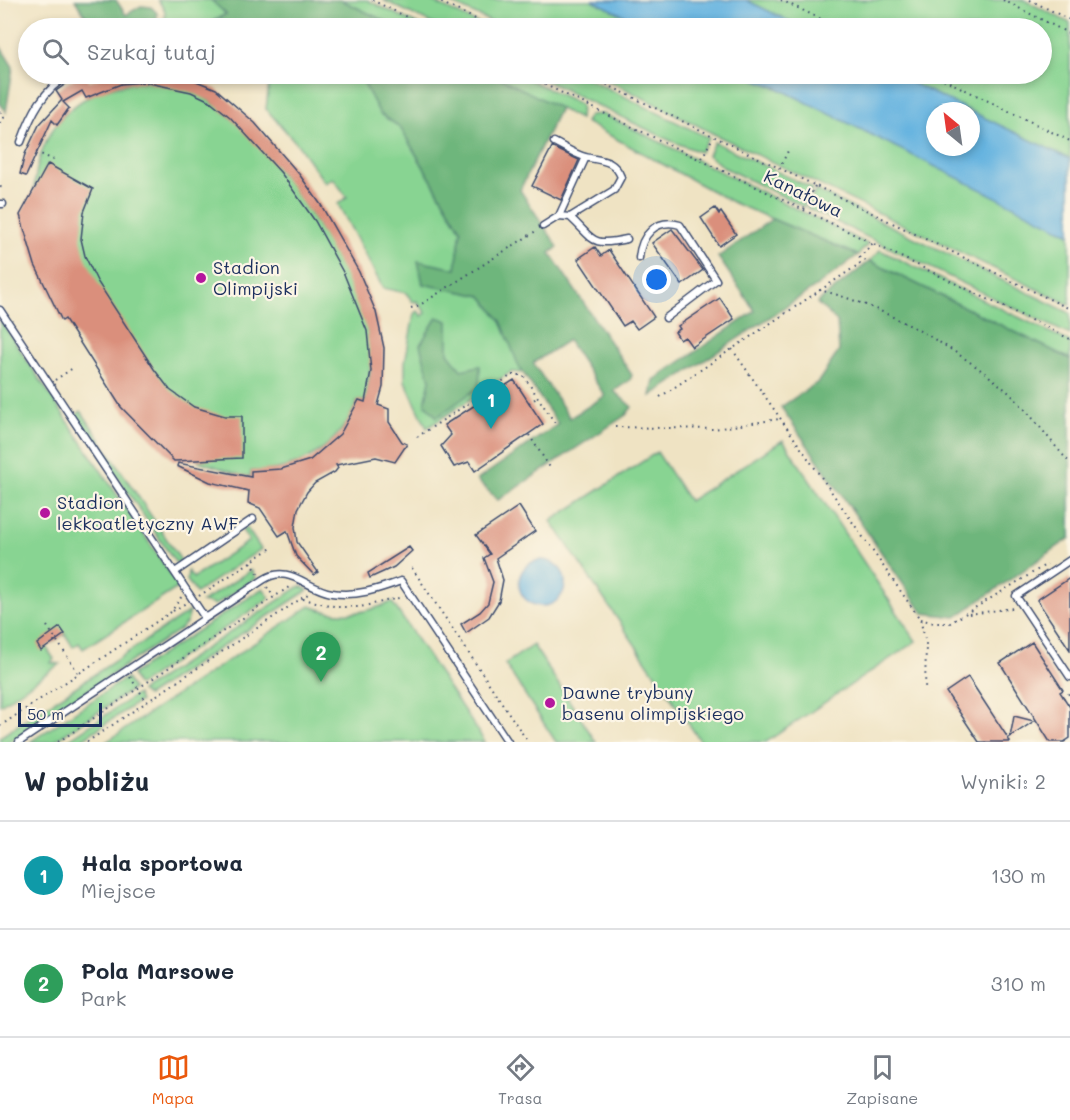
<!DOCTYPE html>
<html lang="pl">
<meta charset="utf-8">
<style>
:root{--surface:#fff;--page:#f6f6f7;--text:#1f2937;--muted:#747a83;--line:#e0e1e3;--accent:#ea580c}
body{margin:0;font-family:Mali,sans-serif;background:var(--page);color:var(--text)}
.compass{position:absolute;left:926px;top:102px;width:54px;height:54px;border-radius:50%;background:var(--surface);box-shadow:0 3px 9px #0003;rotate:331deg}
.scale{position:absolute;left:18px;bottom:15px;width:84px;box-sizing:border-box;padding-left:6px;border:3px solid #1b2f5e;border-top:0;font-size:16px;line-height:21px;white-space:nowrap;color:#1b2f5e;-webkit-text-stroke:4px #fcf5e5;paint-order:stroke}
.you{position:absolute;left:657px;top:280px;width:21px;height:21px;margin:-15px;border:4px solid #fff;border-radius:50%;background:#1a73e8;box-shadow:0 0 0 9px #1a73e833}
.badge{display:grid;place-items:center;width:39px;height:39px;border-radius:50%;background:var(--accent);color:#fff;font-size:20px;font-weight:700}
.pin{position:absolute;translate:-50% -50px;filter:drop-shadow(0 2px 3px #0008)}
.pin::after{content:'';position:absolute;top:32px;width:21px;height:18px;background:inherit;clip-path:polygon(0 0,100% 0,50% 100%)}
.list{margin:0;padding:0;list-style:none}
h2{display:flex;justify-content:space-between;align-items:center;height:78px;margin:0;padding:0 24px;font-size:26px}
h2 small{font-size:20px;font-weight:400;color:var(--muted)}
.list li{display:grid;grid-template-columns:39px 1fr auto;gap:18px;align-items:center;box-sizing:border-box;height:108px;padding:0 24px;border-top:2px solid var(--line)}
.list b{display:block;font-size:22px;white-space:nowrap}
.list p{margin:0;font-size:20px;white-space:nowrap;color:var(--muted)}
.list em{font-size:20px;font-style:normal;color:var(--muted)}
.icon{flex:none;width:33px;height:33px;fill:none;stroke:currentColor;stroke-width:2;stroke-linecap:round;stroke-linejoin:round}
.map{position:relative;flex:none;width:1070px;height:742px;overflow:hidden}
.search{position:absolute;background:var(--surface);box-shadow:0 3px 9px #0003;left:18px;right:18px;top:18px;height:66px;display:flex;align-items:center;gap:15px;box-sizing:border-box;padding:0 21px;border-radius:33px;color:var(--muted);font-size:22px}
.sheet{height:294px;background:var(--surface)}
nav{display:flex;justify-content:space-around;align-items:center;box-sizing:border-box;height:84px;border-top:2px solid var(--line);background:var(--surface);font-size:16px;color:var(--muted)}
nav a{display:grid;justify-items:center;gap:3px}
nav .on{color:var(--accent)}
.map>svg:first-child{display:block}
</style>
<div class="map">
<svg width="1070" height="742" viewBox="0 0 1070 742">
<rect width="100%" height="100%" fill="#fcf5e5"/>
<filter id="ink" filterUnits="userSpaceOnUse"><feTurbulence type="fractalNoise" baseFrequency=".0167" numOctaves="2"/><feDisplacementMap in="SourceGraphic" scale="12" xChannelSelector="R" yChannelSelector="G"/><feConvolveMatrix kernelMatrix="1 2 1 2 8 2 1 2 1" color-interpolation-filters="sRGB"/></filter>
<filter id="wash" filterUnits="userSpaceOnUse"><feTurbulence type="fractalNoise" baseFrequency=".008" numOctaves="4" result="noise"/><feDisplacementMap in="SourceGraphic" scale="24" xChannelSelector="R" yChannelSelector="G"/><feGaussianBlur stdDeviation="1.35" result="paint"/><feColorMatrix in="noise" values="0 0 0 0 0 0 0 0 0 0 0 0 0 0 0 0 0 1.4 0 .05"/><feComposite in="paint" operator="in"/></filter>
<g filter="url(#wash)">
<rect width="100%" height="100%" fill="#efe3c3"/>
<path fill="#88d492" stroke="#528278" stroke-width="1.5" d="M158,0H211L226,14L201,28H165V11Z
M341,0H367L425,28H399Z
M383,0H429L488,28H441Z
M445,0H592L650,28H504Z
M746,0H1024L1070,23V159L893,74H1042V28H803Z
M259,74H359L380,114L400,127L461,230L456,269L423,283L482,296L501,321L524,373L511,372L427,428L405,381V362L414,314L418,311L422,316L426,313L417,301L413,302L406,293L383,288L338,204L347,197L333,178L325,183L298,145L266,109L269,84Z
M492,74H517L576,102L581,105L580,119Z
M532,74H579L709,138L700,152L671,141Z
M596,74H742L778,88L1070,234V305L718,136Z
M144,82C167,84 191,89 210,101C267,138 354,267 368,334C373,357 370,379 365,402L358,400C340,446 300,472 251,471L250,476H243L199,461L179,448L34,218C29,141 64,88 144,82Z
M603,114L868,244L858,255L734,203L585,122L590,115Z
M714,142L812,188L804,207L725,168L708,155Z
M816,190L1070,313V335L807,208Z
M880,250L1070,342V359L870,261Z
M0,320L179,587L83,649L79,643L73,647L65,634L46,647L54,659L51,663L60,664L0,705Z
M81,411L182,562H175L76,415Z
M783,440L916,641L766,742H701L551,521L657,452L689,501Z
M246,527L261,549L196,593L187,580L188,571L193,578L249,541L242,530Z
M251,570L256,578L215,605L202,602Z
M300,586L308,590L147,696L141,691Z
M263,588L270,598L139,685L136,684L132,674Z
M392,602L485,742H106L310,606C340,618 363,614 392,602Z
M190,611L187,622L179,630L10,742H0V737Z
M533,645L596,742H556L505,664Z
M126,678L133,689L53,742H30Z
M137,694L140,701L78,742H65Z"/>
<path fill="#6eb67c" stroke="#44726d" stroke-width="1.5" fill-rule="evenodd" d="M75,0H116L126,15L141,6L151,7L157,13V28H93Z
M211,0H341L399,28H201L226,14Z
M0,46L13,67L6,112L0,103Z
M359,74H492L560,108L520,190L558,247L550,253L632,375L630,380L614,391L632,407L626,415L498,500L477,480L558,424L519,367L501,321L482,296L423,284L418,261L456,269L461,230L400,127L380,114ZM568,340L605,396L570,418L533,363Z
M772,219L858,255L817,286L651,396L654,380L755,311L718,257Z
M870,261L1070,359V538L956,617L923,613L781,407L818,382L839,351L837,321L817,303Z
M437,317L448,321V353L461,370L480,366L479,387L437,417L425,404L430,380L420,345Z"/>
<path fill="#66b4e0" stroke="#40729f" stroke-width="1.5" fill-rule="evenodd" d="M592,0H746L803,28H650Z
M742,74H893L1070,159V234L778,88ZM935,111H971V147H935Z
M519 583a23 23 0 1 1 46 0a23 23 0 1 1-46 0Z"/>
<g id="blocks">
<path fill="#da8f7c" d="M80,74H85L89,82L110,74H179L216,89L255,123L299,174L321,205L359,272L376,312L384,348L383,387L378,405L389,409V422L402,442L407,444L395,462L376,457L336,465L338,468L335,472L315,483L307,492L298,509L295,527L297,542L318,572L314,575L296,556L287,531L279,536L260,508L248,503L249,491L210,482L177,466L178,463L251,477V471L281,469L310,460L340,434L359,400L365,402L371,371L367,331L344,274L315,221L281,173L230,117L210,101L191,92L144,82L121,84L86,98L82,91L63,102L69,108L57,125L52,120L26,176L20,174L25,154L39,125L62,100L56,91Z
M552,147L579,160L561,200L532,186Z
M48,164L93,189L84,212L81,239L85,256L97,281L154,369L170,390L194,407L225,416H242V458L174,461L121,407L65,319L62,321L35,265L20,215Z
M715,208L719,214L721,212L736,234L719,246L701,218Z
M672,229L703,270L682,285L652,243Z
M595,247L601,256L609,250L654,317L637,329L631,321L623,326L578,259Z
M720,298L734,319L692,347L685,337L680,340L675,332L680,329L678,326Z
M514,380L543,424L475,471L469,462L454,467L441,446L451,435L444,425Z
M519,506L535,531L496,558L503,580L499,601L489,617L466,633L461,624L480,612L488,603L493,582L484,558L490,554L476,535Z
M409,547L412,551L394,567L370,578L368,573Z
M1070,578V650L1037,600Z
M60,627L65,634L41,651L37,644Z
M1032,642L1063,690L1060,692L1070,707V738L1064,742H1050L1000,663Z
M968,677L1008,738L1010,742H979L946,692Z
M1014,716L1034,721L1010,737L1013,722Z"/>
</g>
</g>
<g filter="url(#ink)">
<use href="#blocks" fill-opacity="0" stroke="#3b4a6d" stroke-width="1.5"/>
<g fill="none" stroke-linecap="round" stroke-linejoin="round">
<defs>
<path id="lane" d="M21,142C32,112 43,90 70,74
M554,142C564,147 574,154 585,157C601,161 614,159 621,177L614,190L570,217
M0,204H3
M559,216L586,157
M543,226L559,216L570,217C595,240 590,247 627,239
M639,258C641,235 656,218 680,225L716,280L666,318
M0,310L205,618
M1070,560L1016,596L1070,677
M175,572L253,519
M19,742L263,580C289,563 306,589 332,593C356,597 379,589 401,581L508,742"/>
</defs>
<use href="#lane" stroke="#3b4a6d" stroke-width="9"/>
<path stroke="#3b4a6d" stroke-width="2" stroke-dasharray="1.5 4.5" stroke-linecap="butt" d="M372,0L429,28
M436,0L494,28
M781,0L840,28
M1003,0L1070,34
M1030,0L1070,20
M523,74L1070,339
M585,74L1070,309
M933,74L1070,141
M0,112L4,118L0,124
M36,152L56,161
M702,158L713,137
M779,169L789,149
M0,187L5,188
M804,209L815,186
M860,264L859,258L873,243
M819,290C881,304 959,349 1007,391C1030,412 1049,440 1070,463
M411,308L420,305L536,231
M732,349L920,619L926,643L925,691
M55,380L73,368
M660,397L867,259
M529,403L538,397
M615,427L714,429L779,419
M529,435L551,469
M417,437L512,375H523L555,423
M251,562L259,575
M412,568L528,742
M267,587L274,597
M199,596L273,547
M303,599L338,607H360L403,597
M173,611L186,603
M969,614L1014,608
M920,619L934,623H950L1047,564
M47,626L79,674
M130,677L147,702
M1063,698L1070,693
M0,726L171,612L182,596
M58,742L292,585
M87,742L308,594"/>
<use href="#lane" stroke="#fff" stroke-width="6"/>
</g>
</g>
<g fill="#b5179e" stroke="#fcf5e5" stroke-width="2">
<circle cx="201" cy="278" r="6"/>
<circle cx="45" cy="513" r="6"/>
<circle cx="550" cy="703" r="6"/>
</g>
<g text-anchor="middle" stroke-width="4.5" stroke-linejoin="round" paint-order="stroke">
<g font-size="18" fill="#1b2f5e" stroke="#fcf5e5">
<text transform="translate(803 194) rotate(26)" y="6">Kanałowa</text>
</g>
<g font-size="18" fill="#1b2f5e" stroke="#fcf5e5" text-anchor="start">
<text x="213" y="274">Stadion<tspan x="213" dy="21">Olimpijski</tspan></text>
<text x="57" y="509">Stadion<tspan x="57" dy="21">lekkoatletyczny AWF</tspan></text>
<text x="562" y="699">Dawne trybuny<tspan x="562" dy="21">basenu olimpijskiego</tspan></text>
</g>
</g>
</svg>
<svg class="compass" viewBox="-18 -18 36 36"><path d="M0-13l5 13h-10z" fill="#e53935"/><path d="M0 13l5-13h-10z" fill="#747a83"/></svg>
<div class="scale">50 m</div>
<div class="you"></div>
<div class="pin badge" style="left:491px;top:429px;background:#0f9aa8">1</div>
<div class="pin badge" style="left:321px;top:682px;background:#2e9e5b">2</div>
<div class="search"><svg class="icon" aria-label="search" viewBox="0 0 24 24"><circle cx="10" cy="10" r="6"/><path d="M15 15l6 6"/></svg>Szukaj tutaj</div>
</div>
<section class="sheet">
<h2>W pobliżu<small>Wyniki: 2</small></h2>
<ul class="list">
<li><span class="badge" style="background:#0f9aa8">1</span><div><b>Hala sportowa</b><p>Miejsce</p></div><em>130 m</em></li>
<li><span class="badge" style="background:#2e9e5b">2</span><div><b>Pola Marsowe</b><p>Park</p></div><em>310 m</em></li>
</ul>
</section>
<nav>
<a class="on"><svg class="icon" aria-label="map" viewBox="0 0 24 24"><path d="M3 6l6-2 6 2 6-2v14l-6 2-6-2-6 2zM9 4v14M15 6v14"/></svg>Mapa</a>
<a><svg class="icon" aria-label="directions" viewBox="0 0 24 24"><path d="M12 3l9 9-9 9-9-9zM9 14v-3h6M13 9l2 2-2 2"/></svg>Trasa</a>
<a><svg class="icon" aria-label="saved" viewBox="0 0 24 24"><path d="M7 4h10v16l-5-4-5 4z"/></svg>Zapisane</a>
</nav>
